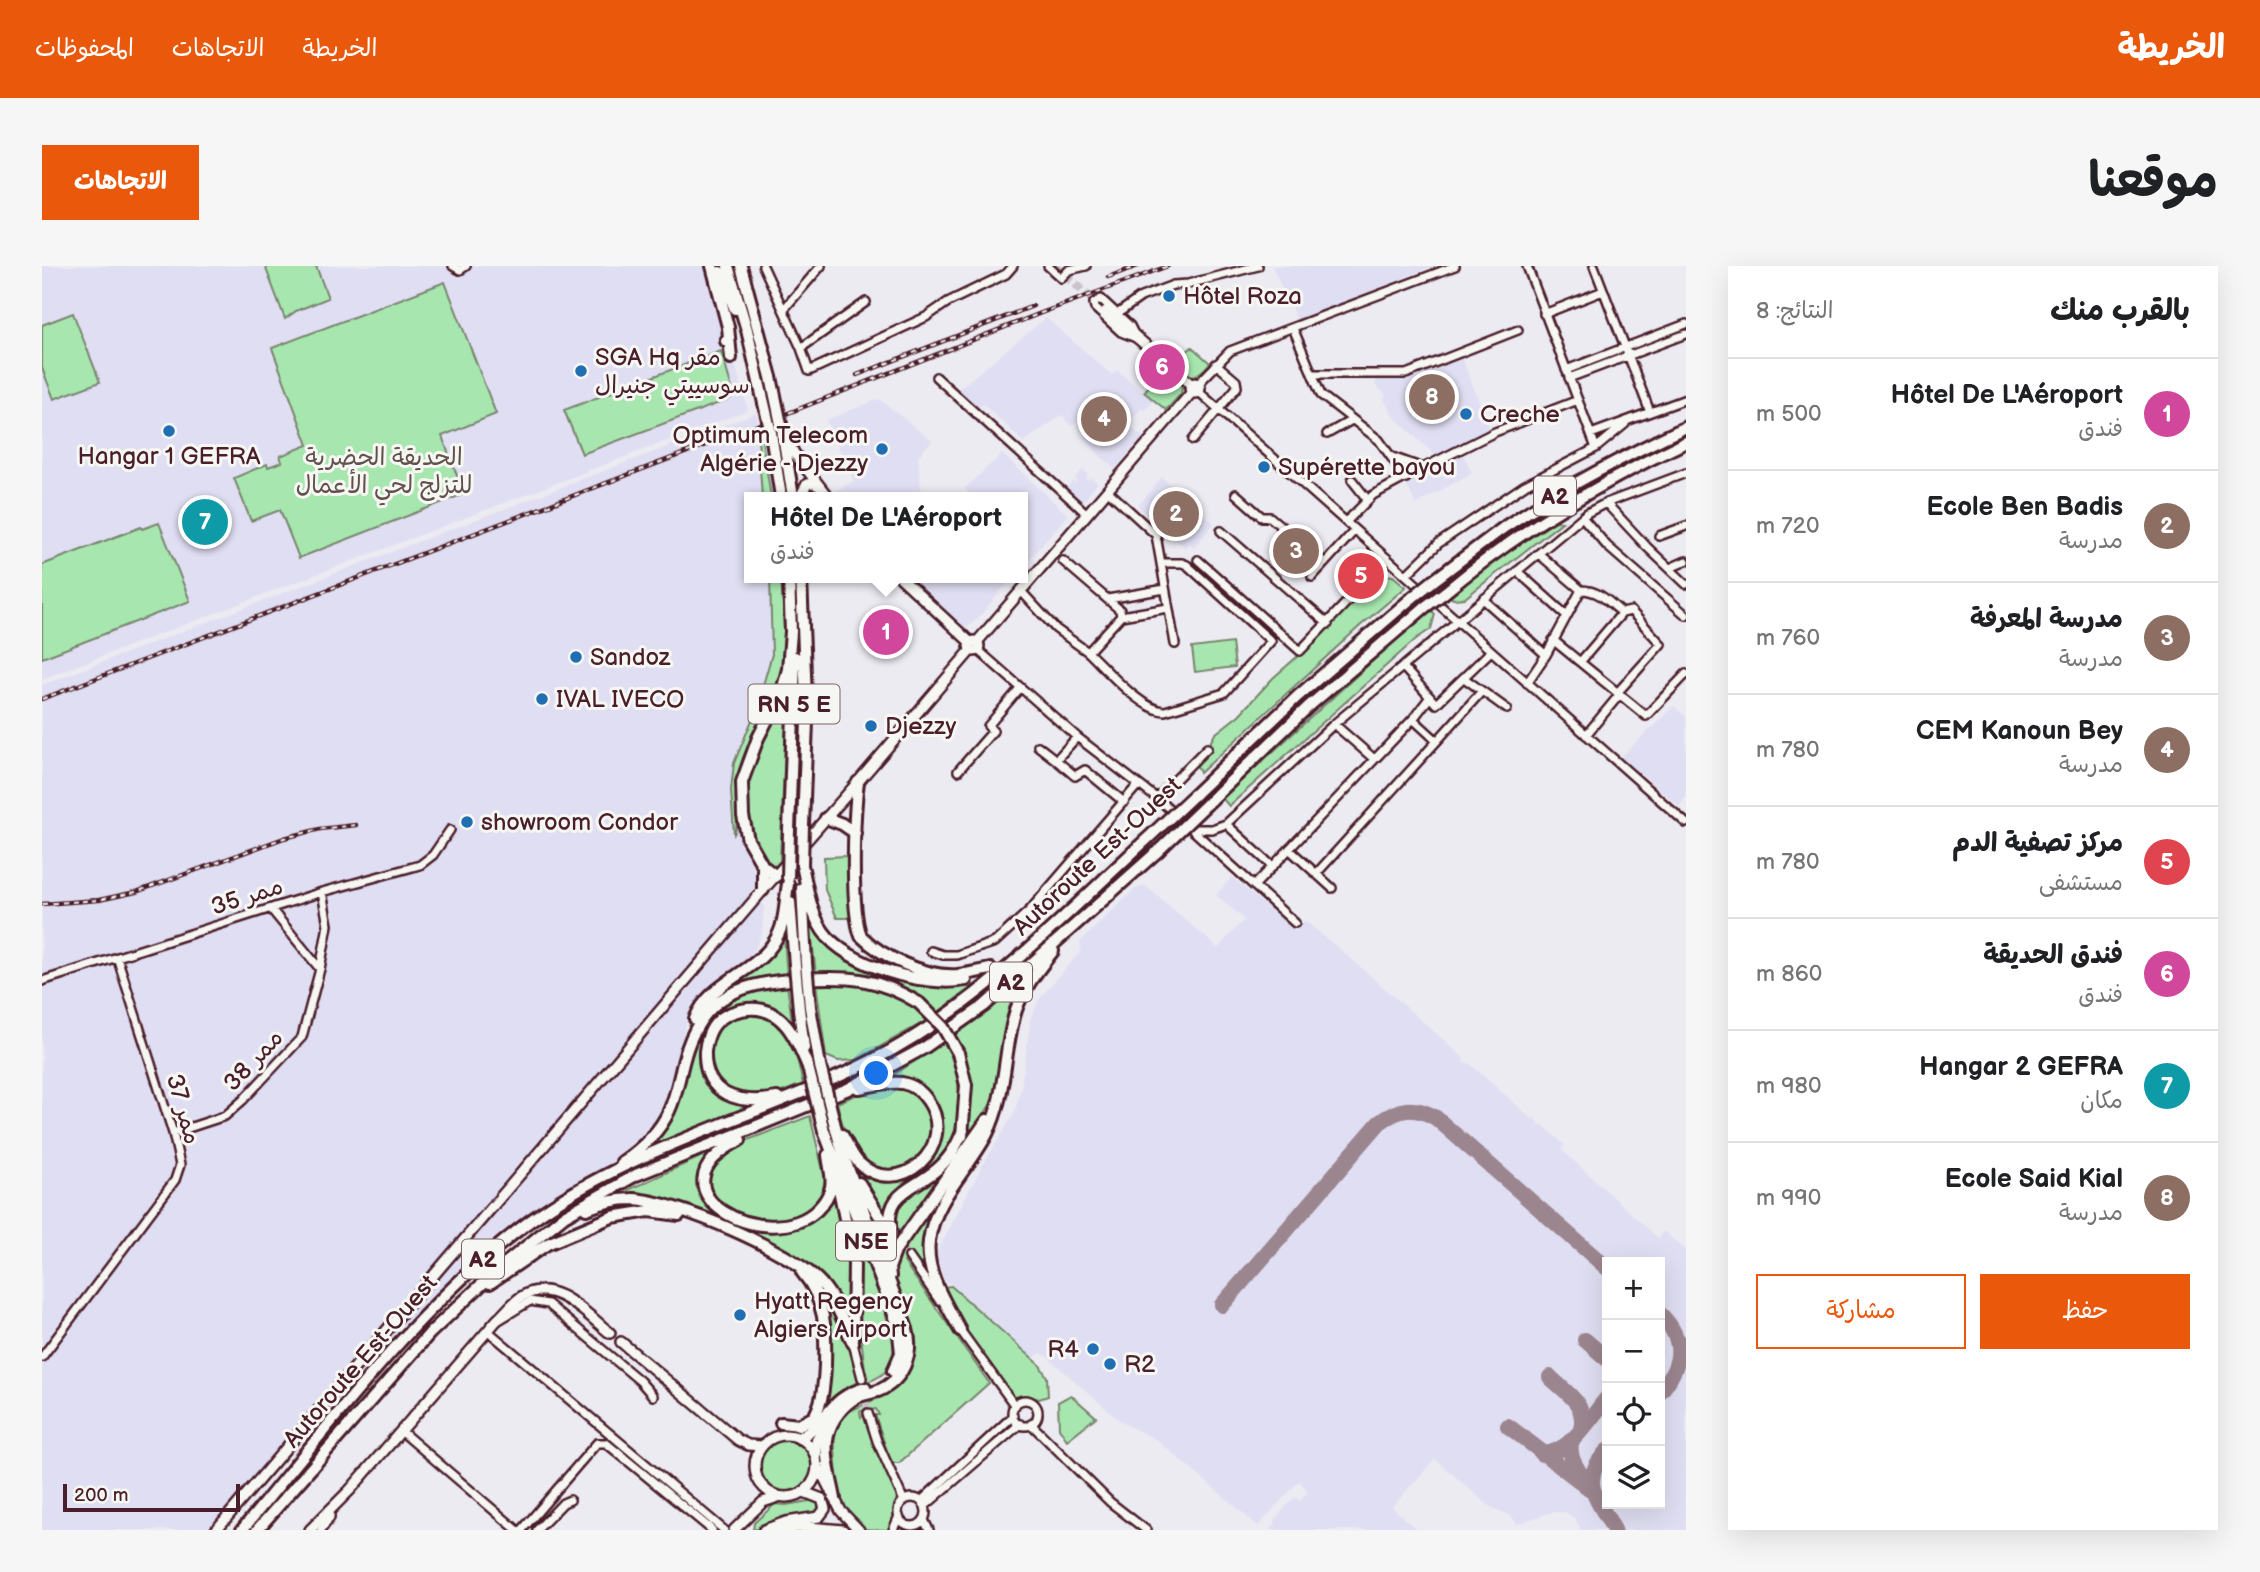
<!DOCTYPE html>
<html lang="ar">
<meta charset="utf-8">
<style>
:root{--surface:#fff;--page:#f6f6f6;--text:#202124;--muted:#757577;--line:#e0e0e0;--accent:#ea580c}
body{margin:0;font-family:"Balsamiq Sans","Playpen Sans Arabic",sans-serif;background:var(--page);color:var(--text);direction:rtl}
.controls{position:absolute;right:21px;bottom:21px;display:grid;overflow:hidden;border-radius:0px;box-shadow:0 7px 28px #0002}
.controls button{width:63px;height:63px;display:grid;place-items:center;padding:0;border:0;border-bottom:2px solid var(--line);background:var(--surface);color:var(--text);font:35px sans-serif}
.scale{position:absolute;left:21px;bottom:18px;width:177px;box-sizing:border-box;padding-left:7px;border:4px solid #4a1f2b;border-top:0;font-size:19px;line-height:24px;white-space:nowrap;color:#4a1f2b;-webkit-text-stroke:5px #f6f6f2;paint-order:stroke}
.you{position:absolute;left:835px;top:808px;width:24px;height:24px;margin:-18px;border:5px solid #fff;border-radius:50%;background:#1a73e8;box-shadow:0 0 0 10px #1a73e833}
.badge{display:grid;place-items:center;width:46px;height:46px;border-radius:50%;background:var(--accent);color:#fff;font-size:23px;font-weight:700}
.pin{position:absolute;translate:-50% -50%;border:4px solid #fff;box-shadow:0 2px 7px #0006}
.popup{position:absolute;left:702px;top:226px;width:284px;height:91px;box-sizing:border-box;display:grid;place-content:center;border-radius:0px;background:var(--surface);filter:drop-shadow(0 2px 5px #0005);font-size:23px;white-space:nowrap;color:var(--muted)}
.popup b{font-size:26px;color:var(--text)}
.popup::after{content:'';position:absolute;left:50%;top:100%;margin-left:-14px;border:14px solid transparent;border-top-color:var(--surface)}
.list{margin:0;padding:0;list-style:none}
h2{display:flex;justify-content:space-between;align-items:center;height:91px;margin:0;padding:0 28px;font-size:30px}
h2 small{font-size:23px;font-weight:400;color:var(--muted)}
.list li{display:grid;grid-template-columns:46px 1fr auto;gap:21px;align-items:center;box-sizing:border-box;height:112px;padding:0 28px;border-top:2px solid var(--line)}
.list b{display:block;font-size:26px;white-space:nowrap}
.list p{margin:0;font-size:23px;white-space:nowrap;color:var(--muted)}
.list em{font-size:23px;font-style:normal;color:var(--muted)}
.actions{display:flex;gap:14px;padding:21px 28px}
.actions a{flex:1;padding:16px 0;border:2px solid var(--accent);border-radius:0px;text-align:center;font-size:24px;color:var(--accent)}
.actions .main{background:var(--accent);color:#fff}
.icon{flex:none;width:38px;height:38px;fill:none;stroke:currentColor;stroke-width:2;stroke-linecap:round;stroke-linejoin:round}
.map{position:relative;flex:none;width:1644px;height:1264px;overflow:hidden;direction:ltr;border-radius:0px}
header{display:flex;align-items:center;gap:42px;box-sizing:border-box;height:98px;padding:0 35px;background:var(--accent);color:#fff}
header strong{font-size:33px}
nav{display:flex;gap:38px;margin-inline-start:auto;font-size:24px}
.intro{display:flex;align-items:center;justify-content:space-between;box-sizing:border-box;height:168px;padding:0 42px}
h1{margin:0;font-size:49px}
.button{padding:18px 32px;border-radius:0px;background:var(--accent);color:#fff;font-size:24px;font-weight:700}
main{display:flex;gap:42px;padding:0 42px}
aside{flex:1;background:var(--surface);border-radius:0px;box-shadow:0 7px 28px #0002}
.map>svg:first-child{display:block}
</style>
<header>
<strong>الخريطة</strong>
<nav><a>الخريطة</a><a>الاتجاهات</a><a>المحفوظات</a></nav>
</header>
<div class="intro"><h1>موقعنا</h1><a class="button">الاتجاهات</a></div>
<main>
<aside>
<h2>بالقرب منك<small>النتائج: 8</small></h2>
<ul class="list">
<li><span class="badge" style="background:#d1479c">1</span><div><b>Hôtel De L'Aéroport</b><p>فندق</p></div><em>500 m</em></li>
<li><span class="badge" style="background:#8d6e63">2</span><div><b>Ecole Ben Badis</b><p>مدرسة</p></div><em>720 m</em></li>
<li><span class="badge" style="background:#8d6e63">3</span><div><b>مدرسة المعرفة</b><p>مدرسة</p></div><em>760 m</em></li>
<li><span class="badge" style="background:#8d6e63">4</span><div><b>CEM Kanoun Bey</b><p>مدرسة</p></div><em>780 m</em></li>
<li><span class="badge" style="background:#e0444e">5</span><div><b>مركز تصفية الدم</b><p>مستشفى</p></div><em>780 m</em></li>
<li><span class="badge" style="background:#d1479c">6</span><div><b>فندق الحديقة</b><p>فندق</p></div><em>860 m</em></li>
<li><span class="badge" style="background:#0f9aa8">7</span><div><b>Hangar 2 GEFRA</b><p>مكان</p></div><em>980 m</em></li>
<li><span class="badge" style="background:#8d6e63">8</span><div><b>Ecole Said Kial</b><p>مدرسة</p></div><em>990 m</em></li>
</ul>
<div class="actions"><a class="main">حفظ</a><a>مشاركة</a></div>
</aside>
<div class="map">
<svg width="1644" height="1264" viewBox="0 0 1644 1264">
<rect width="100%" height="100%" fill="#ecebf2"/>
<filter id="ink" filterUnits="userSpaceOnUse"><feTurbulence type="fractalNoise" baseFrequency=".0143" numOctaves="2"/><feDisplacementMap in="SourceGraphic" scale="14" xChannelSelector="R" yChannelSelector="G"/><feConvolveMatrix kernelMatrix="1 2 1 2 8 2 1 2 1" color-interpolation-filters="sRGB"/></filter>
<g filter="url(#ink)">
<path fill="#e0def2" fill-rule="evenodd" d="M0,0H665L706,144L0,413Z
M1230,0H1388L1389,1L1255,54Z
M1004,52L1070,109L1075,104L1112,135L1103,144L1100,142L1085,157L1101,172L1073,203L1057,189L1040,166L1035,155L1029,160L1020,149L982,176L941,138L935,143L914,125Z
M1420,92L1448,164L1394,190L1351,150L1342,133L1344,129L1333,119L1335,114H1365Z
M837,133L890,175L876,190L880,231H795L791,226L812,215L784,154Z
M714,147L719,169L723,168L732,231H708V312H741L744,364L740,419L700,501L694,524L700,572L715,612L722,642L720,667L711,688L662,725L652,740L643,761L636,801L626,835L617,855L589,887L513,934L470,966L397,1027L170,1264H0V419Z
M1420,187L1430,207L1374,238L1363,217Z
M960,188L1026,249L981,300L980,231H929L923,222Z
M1041,204L1046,208L1044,212L1047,214L1049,211L1055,217L1044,232L1036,236L1025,222L1031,215L1033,217L1035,215L1033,212Z
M1120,211L1172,257L1152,282L1147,277L1143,282L1096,240Z
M868,312H970L935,353L924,362Z
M1632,440L1644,451V531L1637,540L1579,491Z
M1190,611L1253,665L1263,655L1300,685L1422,792L1421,795L1423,798L1426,796L1491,854L1493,852L1499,860L1501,859L1514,871L1522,879L1520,884L1616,972L1622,965L1644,985V1264H1539L1533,1252L1523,1246H1510L1475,1258L1469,1250L1447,1240L1393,1193L1350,1241L1375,1264H1228L1234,1257L1232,1254L1253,1231L1258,1235L1266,1225L1257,1215L1216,1260L1115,1174L1082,1158L1004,1090L998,1087L992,1093L902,1013L894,988L940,900L972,848L979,822L989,751L998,732L1039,685L1038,676L1093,623L1104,620L1176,682L1202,653L1174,629ZM1565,996H1618V1238H1565Z"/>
<path fill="#a7e7af" stroke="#78836d" stroke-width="2" d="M223,0H274L286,32L254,45L243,53Z
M403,16L454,148L400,170L422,228L257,292L238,244L209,255L192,212L225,198L226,201L240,196L238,190L266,179L230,82Z
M31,47L58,116L12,133L0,102V59Z
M1150,81L1168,97C1151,116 1149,112 1131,97Z
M679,85L691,126L688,133L540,188L522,144Z
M1121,103L1140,121L1139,128L1124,144L1102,126Z
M716,173L720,175L729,231H720Z
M1514,255L1520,256L1423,332L1411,333L1406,329L1453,294Z
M117,257L148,335L0,392V299L99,261L100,263Z
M1336,308L1351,310L1364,321L1318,360L1158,507L1155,500L1173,468L1197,449L1231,412L1256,390Z
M728,312H739C742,355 748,400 728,440C717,461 703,481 697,504C691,523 699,556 692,568L689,524L692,497L713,447L730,388Z
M1388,343L1393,348L1389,363L1374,373L1187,540L1180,532Z
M1190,377L1193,401L1153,406L1150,382Z
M745,432L738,595L733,600H729C722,590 713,579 709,568C692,518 722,474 745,432Z
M805,590L808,652H795L783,624L782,591Z
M767,647L783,670L871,715L891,720L912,721L928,717L932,719L895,747C861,713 820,706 774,708Z
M740,670L742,671L745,711L670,732Z
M817,716L868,735L887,753L814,794L796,795L784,790L774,717Z
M745,719L751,762L719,739L669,758L666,815L713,838L604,882C611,872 621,862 627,852C633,841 635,827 639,815C660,747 671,729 745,719Z
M967,729L971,731L972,736L951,834L919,886L926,837L912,770Z
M726,748L751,775L761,818C748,822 732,831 719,832C665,835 649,780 691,749Z
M903,776L914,803L918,832L916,853L908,883L904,892L863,920L845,956L812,901C826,908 842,916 859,913C893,906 918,853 886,827C877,820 861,817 850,813V810Z
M845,819C852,820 860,821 867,823C875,826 882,834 885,842C907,890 845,930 813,888C803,874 799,852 795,837L825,824Z
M768,850L783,913L779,931L768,945L755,953L713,957L674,939L664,911L666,905L693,879Z
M667,887C663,895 657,903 657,912C653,964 747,981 776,949C783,941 786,929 790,920L806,994L807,1054C795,1027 779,1011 756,993L583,928L586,924Z
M910,893L908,901C886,931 851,967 843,1004L822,934L845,971L856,936Z
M922,897L896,940L886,1010L871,989L862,996L947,1117L857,1197H849L833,1149H837L834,1143L818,1145L819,1151L823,1149L831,1178L855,1229L851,1259L846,1264L818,1263L802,1242L796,1226L792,1168L799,1154L808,1145L840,1130L839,1127L858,1111L849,1022L853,993Z
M806,940L852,1073C853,1133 806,1102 783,1145L785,1069L774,1020L781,1025L806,1074L816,1111H824L817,1055L815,1001Z
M909,1020L997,1098L1005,1111L1006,1130L997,1133L987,1130L971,1131L963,1124L919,1061L900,1021Z
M1029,1129L1054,1151L1025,1174L1017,1162L1016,1136Z
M717 1200a27 27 0 1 1 54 0a27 27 0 1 1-54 0Z
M767,1235H775L779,1244L775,1247L711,1264L712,1257L733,1238L744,1239Z"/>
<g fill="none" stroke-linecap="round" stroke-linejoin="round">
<path stroke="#9b858e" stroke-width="16" d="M1180,1039L1337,857C1356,842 1372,839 1394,852L1565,1002
M1618,1048C1644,1074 1641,1098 1618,1126
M1543,1074L1565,1093
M1508,1111C1524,1127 1545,1137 1539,1163
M1466,1160L1552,1226
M1530,1173C1525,1190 1534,1201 1543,1215
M1565,1185C1536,1217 1555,1231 1572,1264
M1500,1188C1528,1188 1548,1152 1565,1132"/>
<path stroke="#ccc2ca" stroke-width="7" stroke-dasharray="7 3.5" stroke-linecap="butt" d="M849,968L867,991
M822,1126L826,1147"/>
<path stroke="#ccc2ca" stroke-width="9" stroke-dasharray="9 4.5" stroke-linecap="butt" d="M1013,0L1064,45"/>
<defs>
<path id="minor" d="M411,0L418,4L424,0
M721,0L759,82L767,105L884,51L906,36L964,8L971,0
M1006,0L1019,12L1027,4L1044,0
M1552,0L1608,146
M1059,33L1088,60L1094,72L1079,66L1053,42L1052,37Z
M742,43L779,0
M1075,48L1099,31L1131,19L1146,18L1216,0
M1502,48L1561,25
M1251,62L1279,129L1337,174L1364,212
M759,82L824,36
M1524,104L1644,58
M1270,108H1364L1476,64
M894,111L1044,247
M1527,112L1644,68
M1156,118L1188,85L1413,0
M1157,126L1644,557
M1285,168L1310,154
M1549,168L1644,133
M1151,174L1195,121L1194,115L1174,98
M1554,182L1583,158
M1350,191L1381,202
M1310,214L1325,233
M1065,224L1114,269L1133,378
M1194,228L1220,251H1228L1283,297
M1564,237L1605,281L1644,318
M1541,252L1565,280L1644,349
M1304,256L1331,229L1385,200L1453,166L1536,134
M1179,265L1286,358
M1617,270L1644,260
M1497,288L1539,324
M1156,294L1258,385L1346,293
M1021,295L1078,344L1079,350L1046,386C1063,402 1100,445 1123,445L1182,427L1229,375L1145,299L1140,297H1119
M1628,302L1644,295
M1475,305L1524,349
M1364,309L1397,277L1483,219L1554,182L1485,0
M1270,311L1313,264
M979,325L1014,363L1046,386
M1066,333L1123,323
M1441,333L1504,389L1485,417
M1079,350L1126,342
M1511,374L1604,450L1644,408
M936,384L1035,471L1122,538L1253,657
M1504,389L1539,324C1557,324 1567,336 1580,347L1589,345L1619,378L1575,427
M1539,395L1580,347
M1361,401L1394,438L1449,385
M1422,412L1465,443
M1371,453L1395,475L1440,425
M1292,458L1331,492
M1544,469L1578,428
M1035,471L1014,494L1033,510L1043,504L1082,536
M996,480L1014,494
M916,505L951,465L946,460L978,422
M1115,532L1165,482
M1184,558L1230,600
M1150,563H1170L1184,558L1292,458L1545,247L1564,237L1644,207
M1247,583L1290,622
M1274,608L1395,475
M1212,620L1371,453L1388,431
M229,643L278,703
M889,685L901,689H915L953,676L988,644L1095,520
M0,715L280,626L378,599L391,589L408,564
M131,867L183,850L201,834L260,771L278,703L286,659L280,626
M867,991L897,1034
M457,1054L488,1035L506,1038L598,1115L611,1130
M916,1061L973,1140
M446,1065L682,1264
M811,1077L820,1112
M0,1091L133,914L138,899L131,867L75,691
M970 1147a13 13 0 1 1 26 0a13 13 0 1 1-26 0Z
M826,1147L835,1175L862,1235
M989,1158L1068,1236L1104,1264
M359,1165L475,1264
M856 1246a14 14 0 1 1 28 0a14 14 0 1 1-28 0Z
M879,1235L971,1150
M883,1240L978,1158
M882,1254L887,1264
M279,1264L288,1252V1243
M480,1264L555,1177H564L670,1264
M495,1264L521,1237L528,1234
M851,1264L857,1250"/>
<path id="major" d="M1064,45L1150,119
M1148 122a5 5 0 1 1 10 0a5 5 0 1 1-10 0Z
M743,169L752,187L786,231
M758,231L765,218L771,217L776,220
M859,312L929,377
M927 380a5 5 0 1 1 10 0a5 5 0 1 1-10 0Z
M935,376L1150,126
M579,1076L696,1174L706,1179L720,1180
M713 1200a31 31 0 1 1 62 0a31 31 0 1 1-62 0Z
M776,1200L799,1245L817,1264
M174,1264L721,624L816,516L929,384
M268,1264L308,1224L455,1054C463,1047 470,1037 479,1031C512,1010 544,1048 568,1067
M692,1264L721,1236L736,1231
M722,1264L744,1256L777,1251L783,1243L780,1233L762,1226
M734,1264L766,1261L801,1264"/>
<path id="highway" d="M670,0L686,61L687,71L684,75
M686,0L705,64L717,116
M699,0L729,111
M678,6L693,43
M687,71L689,92
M740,163L751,231
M729,167L739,231
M759,312L765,456L761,559
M1391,315C1415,297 1439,278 1464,260C1521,222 1582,190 1644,161
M1402,327C1476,265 1557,217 1644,176
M816,516C812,547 808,643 819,670C841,692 884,711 915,709C926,708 938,705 948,703
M1153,528L1256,430L1371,331
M1164,539L1266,441L1383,341
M784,552L800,558L813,567
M747,565L753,391
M760,599C765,621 768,646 781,665C805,700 884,722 924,714
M721,600L734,610
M760,622L764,697
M721,624V600L706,574L701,550L700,516L716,472L740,425L746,403L749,366L747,312
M748,636L753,699
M768,741L778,800
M757,743L762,782
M653,753C669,712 720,707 737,667C744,653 743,633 746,618
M916,787L924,819L920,870
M735,832C698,839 661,830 663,785C664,775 668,762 676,755C683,748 696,744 705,743C741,739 755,774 766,801
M793,860L803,894L865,1063C872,1088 861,1115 836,1125C829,1127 822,1128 815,1131C801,1139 789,1154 786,1169C781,1189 790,1214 793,1233
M782,865L856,1059L859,1087L851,1105
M800,869C806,878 809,889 817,897C856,935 917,881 886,835C880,826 871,819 860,817C846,815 830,820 816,822
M698,874C599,925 726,990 775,944C781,938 787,930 789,921C791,911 787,899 786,889
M580,896C599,883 617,867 627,845C636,826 638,804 645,783C664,726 704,717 759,713C807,710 834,711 877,737
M795,913L812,997L811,1074
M817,917L847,965
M544,943C559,937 575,933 591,933C634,935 750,985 779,1017C794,1034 802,1057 811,1077
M849,968C842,927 868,925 893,905C907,894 915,880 921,864
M760,1006C784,1034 784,1064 783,1099C782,1120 781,1138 769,1156
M848,1010L847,1002L854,983L945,854
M448,1017L505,978L570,951L607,945L637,949
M918,1064C904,1037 883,1008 887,975C892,934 927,903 945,868C965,828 961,785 974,744C982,721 997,703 1011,685
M739,1157L757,1159L772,1151
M757,1172C786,1157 787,1131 823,1122
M774,1189L775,1173L786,1157
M200,1264C287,1160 379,1036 488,955C590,880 718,851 829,795C935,742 1018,653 1104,574
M215,1264L388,1067L454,1005L522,950L594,909L806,823L882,782L942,740L1116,585"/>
</defs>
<use href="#minor" stroke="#4a1f2b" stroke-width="12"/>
<use href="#major" stroke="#4a1f2b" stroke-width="14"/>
<use href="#highway" stroke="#4a1f2b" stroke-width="16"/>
<use href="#minor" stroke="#f6f6f2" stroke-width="7"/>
<use href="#major" stroke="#f6f6f2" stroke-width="9"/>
<use href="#highway" stroke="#f6f6f2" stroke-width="10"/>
<defs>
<path id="rail" d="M1066,11L1096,0
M815,109L991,40
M0,433L716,159L999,47L1126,0
M0,638L57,634L94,626L242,572L278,563L314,559"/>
</defs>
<use href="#rail" stroke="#4a1f2b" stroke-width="4.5"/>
<use href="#rail" stroke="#f6f6f2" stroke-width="2" stroke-dasharray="5" stroke-linecap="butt"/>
<defs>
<path id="highway-bridge" d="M729,111L740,163
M717,116L729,167
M1371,331L1391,315
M1383,341L1402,327
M1104,574L1153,528
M1116,585L1164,539
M760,599L761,559
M746,612L747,565
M764,697L768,741
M753,699L757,743
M877,737L901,761L916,787
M778,800L793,860
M766,801L782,865"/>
</defs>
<use href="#highway-bridge" stroke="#4a1f2b" stroke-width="16" stroke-linecap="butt"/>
<use href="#highway-bridge" stroke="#f6f6f2" stroke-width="10"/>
</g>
</g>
<g fill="#1f6fb2" stroke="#f6f6f2" stroke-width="2.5">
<circle cx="1127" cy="30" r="7"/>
<circle cx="539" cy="105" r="7"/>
<circle cx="1424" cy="148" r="7"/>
<circle cx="127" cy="165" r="7"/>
<circle cx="840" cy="183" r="7"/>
<circle cx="1222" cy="201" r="7"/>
<circle cx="534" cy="391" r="7"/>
<circle cx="500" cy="433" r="7"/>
<circle cx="829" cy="460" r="7"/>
<circle cx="425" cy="556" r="7"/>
<circle cx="698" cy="1049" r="7"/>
<circle cx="1051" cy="1083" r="7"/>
<circle cx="1068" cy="1098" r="7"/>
</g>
<g text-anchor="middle" stroke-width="6" stroke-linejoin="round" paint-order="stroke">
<g fill="#f6f6f2" stroke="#7e6067" stroke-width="2">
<rect x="1492" y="210.5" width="42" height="39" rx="5"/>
<rect x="706.5" y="418.5" width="91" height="39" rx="5"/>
<rect x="948" y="696.5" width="42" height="39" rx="5"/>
<rect x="794" y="955.5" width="60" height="39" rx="5"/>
<rect x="420" y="973.5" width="42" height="39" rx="5"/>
</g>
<g font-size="23" font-weight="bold" fill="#4a1f2b">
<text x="1513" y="238">A2</text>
<text x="752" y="446">RN 5 E</text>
<text x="969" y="724">A2</text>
<text x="824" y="983">N5E</text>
<text x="441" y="1001">A2</text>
</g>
<g font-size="24" fill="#4a1f2b" stroke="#f6f6f2" text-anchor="start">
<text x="1141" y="38">Hôtel Roza</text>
<text x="553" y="99">SGA Hq مقر<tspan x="553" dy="28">سوسييتي جنيرال</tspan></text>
<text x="1438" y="156">Creche</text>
<text x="826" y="177" text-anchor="end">Optimum Telecom<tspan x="826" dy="28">Algérie - Djezzy</tspan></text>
<text x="127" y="198" text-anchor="middle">Hangar 1 GEFRA</text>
<text x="1236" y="209">Supérette bayou</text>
<text x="548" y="399">Sandoz</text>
<text x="514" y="441">IVAL IVECO</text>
<text x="843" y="468">Djezzy</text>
<text x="439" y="564">showroom Condor</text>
<text x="712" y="1043">Hyatt Regency<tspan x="712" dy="28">Algiers Airport</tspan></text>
<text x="1037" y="1091" text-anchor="end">R4</text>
<text x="1082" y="1106">R2</text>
</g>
<g font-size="24" fill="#61514c" stroke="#f6f6f2">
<text x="342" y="199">الحديقة الحضرية<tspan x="342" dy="28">للتزلج لحي الأعمال</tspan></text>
</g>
<g font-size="24" fill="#4a1f2b" stroke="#f6f6f2">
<text transform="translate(1055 590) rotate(-43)" y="8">Autoroute Est-Ouest</text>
<text transform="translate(205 630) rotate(-18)" y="8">ممر 35</text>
<text transform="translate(211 794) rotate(-47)" y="8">ممر 38</text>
<text transform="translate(142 843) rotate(74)" y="8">ممر 37</text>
<text transform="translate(318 1095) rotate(-49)" y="8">Autoroute Est-Ouest</text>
</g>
</g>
</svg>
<div class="controls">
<button>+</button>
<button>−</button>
<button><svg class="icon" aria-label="locate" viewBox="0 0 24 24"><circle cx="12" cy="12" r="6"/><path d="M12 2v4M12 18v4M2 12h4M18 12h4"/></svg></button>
<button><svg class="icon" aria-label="layers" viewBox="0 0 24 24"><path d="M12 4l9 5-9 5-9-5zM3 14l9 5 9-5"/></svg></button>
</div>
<div class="scale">200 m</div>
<div class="you"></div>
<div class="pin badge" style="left:844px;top:366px;background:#d1479c">1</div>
<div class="popup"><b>Hôtel De L'Aéroport</b>فندق</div>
<div class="pin badge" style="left:1134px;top:248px;background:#8d6e63">2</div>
<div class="pin badge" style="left:1254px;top:285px;background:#8d6e63">3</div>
<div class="pin badge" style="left:1062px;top:153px;background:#8d6e63">4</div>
<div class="pin badge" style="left:1319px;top:310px;background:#e0444e">5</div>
<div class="pin badge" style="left:1120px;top:101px;background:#d1479c">6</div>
<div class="pin badge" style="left:163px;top:256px;background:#0f9aa8">7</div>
<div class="pin badge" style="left:1390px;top:131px;background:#8d6e63">8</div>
</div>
</main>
